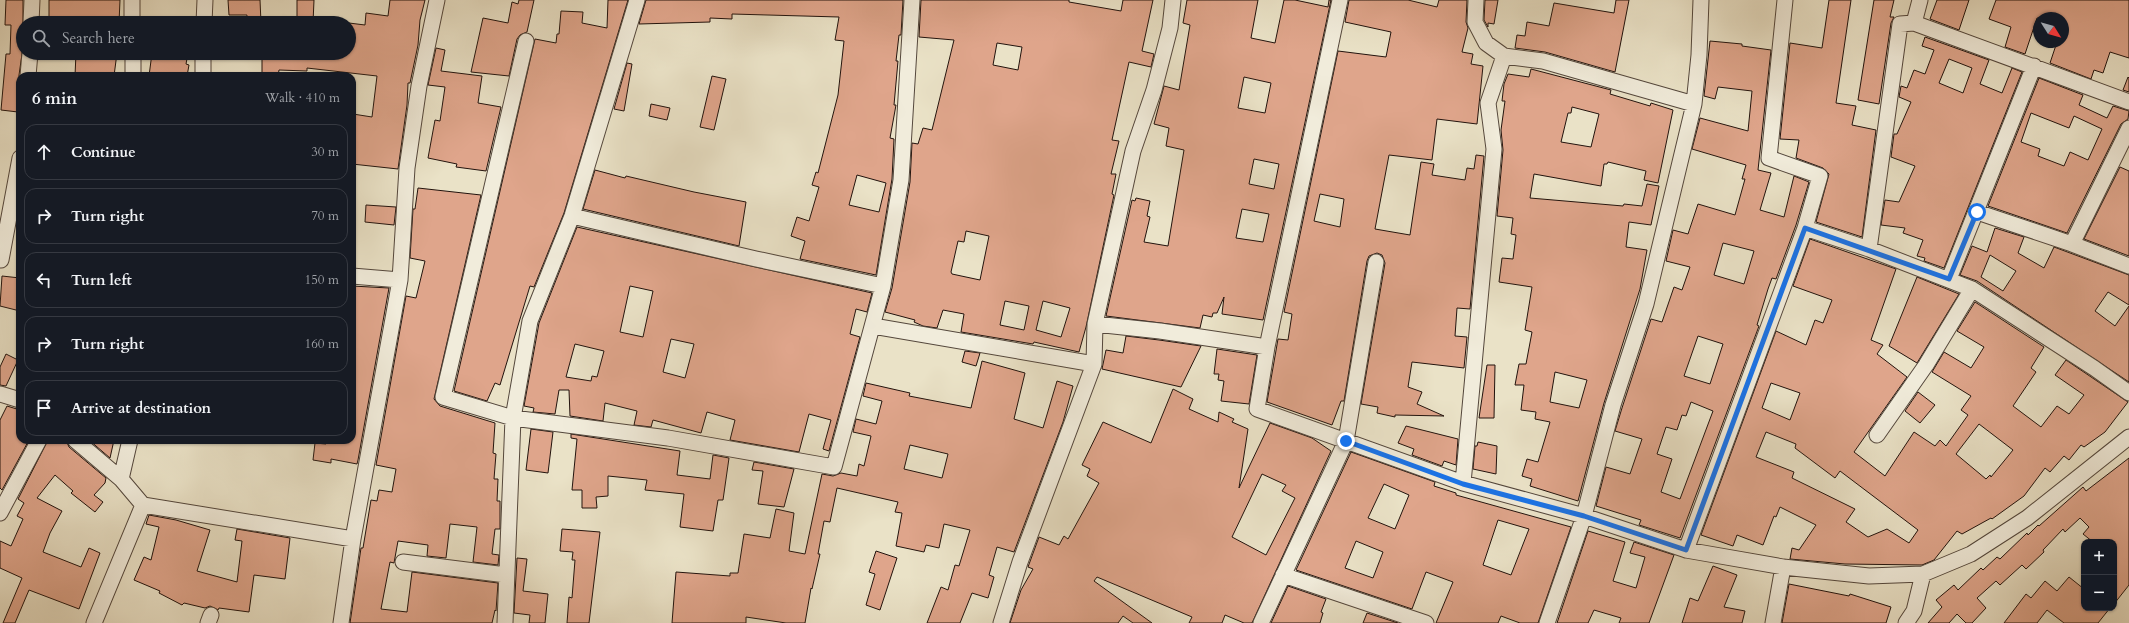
<!DOCTYPE html>
<meta charset="utf-8">
<style>
:root{--surface:#171b24;--page:#20242c;--text:#f1f3f6;--muted:#9ea1a6;--line:#363941}
body{margin:0;font-family:Cardo,serif;background:var(--page);color:var(--text)}
.controls{position:absolute;right:12px;bottom:12px;display:grid;overflow:hidden;border-radius:8px;box-shadow:0 1px 3px #0004}
.controls button{width:36px;height:36px;display:grid;place-items:center;padding:0;border:0;border-bottom:1px solid var(--line);background:var(--surface);color:var(--text);font:20px sans-serif}
.compass{position:absolute;left:2033px;top:12px;width:36px;height:36px;border-radius:50%;background:var(--surface);box-shadow:0 1px 3px #0004;rotate:127deg}
.stop{position:absolute;width:12px;height:12px;margin:-9px;border:3px solid #1a73e8;border-radius:50%;background:#fff}
.stop.end{background:#1a73e8;border-color:#fff;box-shadow:0 1px 4px #0008}
.list{margin:0;padding:0;list-style:none}
h2{display:flex;justify-content:space-between;align-items:center;height:52px;margin:0;padding:0 16px;font-size:17px}
h2 small{font-size:13px;font-weight:400;color:var(--muted)}
.list li{display:grid;grid-template-columns:26px 1fr auto;gap:12px;align-items:center;box-sizing:border-box;height:56px;margin:0 8px 8px;padding:0 8px;border:1px solid var(--line);border-radius:12px}
.list b{display:block;font-size:15px;white-space:nowrap}
.list em{font-size:13px;font-style:normal;color:var(--muted)}
.icon{flex:none;width:22px;height:22px;fill:none;stroke:currentColor;stroke-width:2;stroke-linecap:round;stroke-linejoin:round}
.map{position:relative;flex:none;width:2129px;height:623px;overflow:hidden}
.search{position:absolute;background:var(--surface);box-shadow:0 1px 3px #0004;left:16px;top:16px;width:340px;height:44px;display:flex;align-items:center;gap:10px;box-sizing:border-box;padding:0 14px;border-radius:22px;color:var(--muted);font-size:15px}
.panel{position:absolute;background:var(--surface);box-shadow:0 1px 3px #0004;left:16px;top:72px;width:340px;height:372px;border-radius:12px}
.map>svg:first-child{display:block}
</style>
<div class="map">
<svg width="2129" height="623" viewBox="0 0 2129 623">
<rect width="100%" height="100%" fill="#eae2c7"/>
<filter id="stains"><feTurbulence type="fractalNoise" baseFrequency=".005" numOctaves="4"/><feColorMatrix values="0 0 0 0 .2 0 0 0 0 .09 0 0 0 0 .02 0 0 0 .5 -.17"/></filter>
<radialGradient id="worn" r=".72"><stop offset=".6" stop-color="#630" stop-opacity="0"/><stop offset="1" stop-color="#630" stop-opacity=".3"/></radialGradient>
<path fill="#dfa58b" stroke="#22130d" fill-rule="evenodd" d="M6,0H23V47L19,75L18,112L1,110L6,54H10L11,25H5Z
M49,0H120L119,23H49Z
M228,0H260L261,23H246L247,15H229Z
M297,0H314L313,23H297Z
M390,0H425L420,20L418,45L410,83H408L407,105L398,169L352,164L353,114L372,117L377,76L307,68V71L279,70L278,76H262V53H349V23L365,25L366,13L388,16Z
M519,0H534L527,32L520,35L517,39L509,76L471,72L483,18L508,23L512,2L518,4Z
M608,0H628L564,213L534,287L530,286L500,385L495,383L487,401L454,391L535,39L556,43L557,34H559L561,11L583,12L582,23L607,28Z
M646,0H903L901,35H899L896,61H898L894,105H896L890,138L894,139L892,179L876,275L800,259L805,241L791,236L797,217L809,221L819,187L812,185L816,172L818,173L838,95L844,41L835,40L839,17L732,14V19L710,18V22L639,24ZM857,175L886,183L879,212L849,205Z
M921,0H1069V2L1121,11L1123,0H1153L1142,51L1154,54L1151,67L1129,62L1112,140L1119,141L1111,174H1116L1112,194L1114,195L1086,327L1079,352L1034,342L1033,344L961,332L964,314L943,310L937,328L923,326L914,322L915,320L885,312L892,288L910,182L912,143L918,144L923,128L932,130L954,40L919,37ZM997,43L1022,47L1018,70L993,65ZM966,231L989,236L980,280L952,274L951,272L958,241L964,242ZM1005,301L1029,306L1024,330L1000,325ZM1043,301L1070,308L1061,337L1036,330Z
M1187,0H1258L1251,38L1275,43L1284,0H1295L1328,7L1329,0H1331L1263,320L1222,314L1224,297L1217,313H1213L1212,317L1203,315L1200,328L1106,316L1132,200L1135,201L1136,198L1150,201L1147,216L1150,217L1144,242L1168,246L1184,150L1166,146L1169,128L1154,124L1164,86L1179,90L1190,25L1183,23ZM1244,77L1271,83L1265,113L1238,108ZM1254,159L1279,164L1274,189L1249,184ZM1242,209L1269,214L1263,242L1236,238Z
M1349,0H1408L1437,7L1439,0H1467L1466,22L1468,28L1462,52L1473,54L1471,64L1483,66L1477,124L1437,119L1432,160L1389,155L1375,229L1410,235L1421,162L1434,164L1432,175L1465,180L1467,168L1474,169L1476,155L1484,156L1470,309L1457,308L1455,336L1467,337L1464,368L1412,362L1408,387L1422,392L1417,404L1444,416L1395,415V417L1377,413L1378,407L1361,404L1385,263L1382,255L1377,253L1369,256L1367,261L1344,401H1341L1332,425L1267,402L1278,339L1288,340L1292,314L1284,312L1338,51L1386,57L1391,32L1345,22ZM1320,194L1344,199L1340,227L1314,221Z
M1485,0H1498L1494,24L1488,23V27L1484,20Z
M1616,0H1629L1615,72L1545,52L1515,48L1517,35L1525,36L1527,22L1549,26L1554,3L1614,13Z
M1829,0H1851L1836,103L1856,106L1852,125L1876,130L1862,237L1816,222L1829,174L1823,168L1796,158L1799,140L1780,139L1790,43L1822,48Z
M1874,0H1894L1890,17H1894L1891,23L1879,104L1858,100Z
M1937,0H1969L1959,30L1930,19Z
M1996,0H2129V58L2110,52L2103,73L2094,70L2091,79L2050,63L2057,42H2063V18H2037L2025,54L2005,47L2011,27L1989,19Z
M1925,37L1989,60L1980,84L2002,93L2012,68L2022,72L1944,268L1924,261L1925,258L1917,256L1923,240L1903,233L1905,228L1881,225L1885,200L1899,202L1915,166L1891,157L1894,134H1897L1911,102L1899,97L1901,86L1907,88L1914,70L1925,74L1934,50L1922,46ZM1949,59L1972,68L1963,93L1939,83Z
M1710,41L1742,44V46L1771,50L1758,170L1771,173L1760,210L1784,217L1794,176L1809,182L1796,225L1776,279L1772,278L1768,289L1757,325L1759,326L1680,538L1639,525L1641,520L1596,506L1606,467L1630,474L1642,439L1615,431L1622,408L1651,319L1662,322L1674,287L1682,290L1690,267L1666,261L1673,230L1688,234L1698,204L1735,215L1745,179H1742L1746,165L1692,149L1700,118L1748,131L1752,91L1718,87L1715,99L1704,96ZM1723,243L1754,251L1744,284L1714,275ZM1698,336L1723,344L1710,384L1684,376ZM1691,402L1713,411L1680,499L1661,492L1672,459L1657,454L1666,427L1677,430L1682,415L1686,416Z
M436,48L445,50L441,71L482,76L478,103L501,107L486,171L456,167L457,164L428,158L435,120L440,121L445,87L428,85Z
M76,53H117L114,76H75Z
M152,53H188L186,64L189,65L187,76H149Z
M627,63L632,64L624,111L614,109Z
M1531,69L1611,90L1610,94L1650,106L1651,103L1673,110L1658,183L1644,180L1646,171L1608,162L1607,164H1604L1601,186L1534,174L1530,198L1623,206L1624,204L1642,206L1647,184L1659,186L1651,225L1629,222L1626,247L1647,250L1640,289L1604,403L1578,501L1530,486L1532,479L1522,476L1527,459L1538,462L1550,422L1535,419L1536,412L1521,410L1524,385H1515L1519,364H1526L1532,332L1525,330L1532,287L1499,282L1502,258L1513,259L1516,235L1511,234L1513,218L1497,216L1503,150L1501,130L1505,101H1502L1504,84L1508,74L1529,77ZM1572,107L1599,114L1591,147L1561,142L1568,113H1571ZM1555,372L1587,380L1579,408L1550,402Z
M712,76L726,79L714,130L700,127Z
M2128,77L2129,78V92L2123,90Z
M2039,78L2083,95L2079,105L2107,118L2113,106L2129,111L2128,119L2121,124L2067,233L1988,206ZM2031,113L2069,128L2074,116L2102,129L2088,160L2070,152L2064,166L2038,156L2040,149L2021,142Z
M651,104L670,108L667,120L649,116Z
M2120,167L2129,171V256L2084,239Z
M595,170L625,178L626,176L694,192L746,202L739,246L583,209Z
M418,188L481,195L434,399L440,406L495,423L493,453L496,454L494,479H498L497,501H500V529H495L492,554L499,555L498,565L473,562L477,527L450,524L446,558L427,556L428,545L398,541L394,563L390,562L381,609L407,612L412,572L498,583L496,611L495,610L492,623H350L361,548H363L371,500L377,501L379,490L392,492L396,469L376,465L406,296L416,298L425,261L410,258L413,209H415Z
M366,205L396,207L394,225L365,222Z
M577,227L872,293L867,312L856,309L850,334L860,337L829,451L823,449L831,420L809,414L799,452L730,440L735,420L707,412L701,433L653,420L651,427L634,425L637,411L605,403L603,421L570,416L569,390H559L555,414L533,412L534,408L524,406L539,323ZM630,286L653,291L643,337L620,332ZM671,339L694,344L685,378L663,372ZM575,344L604,351L597,377L592,376L591,381L566,377Z
M1995,228L2024,237L2018,253L2044,268L2054,247L2129,275V305L2108,292L2095,311L2115,326L2129,306V382L1977,281L1960,275L1972,246L1987,252ZM1990,255L2016,271L2003,291L1981,277Z
M1810,239L1896,269L1871,340L1883,345L1877,354L1907,377L1854,452L1885,476L1914,432L1935,446L1940,440L1946,446L1968,415L1961,410L1971,396L1932,372L1944,352L1971,368L1984,347L1957,331L1975,302L2044,347L2031,368L2036,372L2013,406L2041,427L2057,406L2069,414L2084,395L2055,375L2066,360L2128,402L2105,432L2084,447L2081,445L2069,460L2064,456L2050,472L2045,468L2024,496L1992,519L1991,518L1962,534L1957,531L1934,560L1922,565L1845,564L1790,559L1792,548L1799,550L1816,525L1780,507L1776,517L1774,516L1763,545L1737,535L1733,546L1701,535L1776,331L1806,345L1815,320L1823,323L1832,300L1793,286ZM1771,383L1800,393L1790,420L1762,408ZM1979,424L2013,450L1991,477L1990,475L1986,479L1956,454ZM1766,432L1796,444L1795,448L1835,478L1840,471L1918,530L1909,543L1887,529L1868,537L1846,522L1855,509L1792,478L1794,472L1756,457Z
M2,276L20,278V311L0,306Z
M1917,277L1959,294L1917,363L1889,346Z
M352,286L389,288L358,460L357,464L331,459V463L313,460L315,443L326,444V440H352Z
M1126,336L1159,340L1201,346L1181,387L1102,369L1106,350L1123,353Z
M1217,349L1257,355L1249,404L1221,401L1224,381L1218,380L1219,374H1214Z
M965,351L980,353L976,366L962,362Z
M6,354L18,360L6,386L0,385V367Z
M982,361L1025,373L1014,419L1043,428L1057,381L1073,386L1063,422L1014,552L997,547L989,575L994,577L988,598L972,593L960,623H927L941,587L948,590L955,565L959,566L970,530L944,524L939,548L926,545L924,552L896,546L902,513L895,512L898,502L837,488L830,522L824,521L818,554H820L812,589L811,588L805,623H786L746,617V623H672L676,572L730,576V573H738L744,534L770,538L776,509L794,513L789,551L805,554L822,474L833,476L841,473L857,476L859,464L864,466L871,436L853,432L856,419L876,424L882,401L863,396L866,383L910,393L909,396L971,408ZM910,445L948,454L942,478L904,469Z
M1487,365H1495L1494,418H1479Z
M1173,389L1193,399L1189,409L1218,422L1219,412L1234,419L1232,422L1248,429L1239,488L1270,423L1312,438L1331,451L1252,623H1244L1225,615L1222,623H1189L1192,617L1097,577L1094,581L1152,623H1133L1123,616L1118,623H1010L1021,590L1033,569L1028,567L1039,537L1059,545L1064,536L1068,539L1099,483L1087,476L1090,469L1082,465L1103,422L1151,443ZM1262,474L1286,485L1282,491L1295,498L1266,555L1232,537Z
M1918,392L1935,405L1920,423L1905,411Z
M7,406L20,410V440H29L2,490L0,488V420Z
M1406,426L1458,439L1456,465L1444,461L1442,466L1412,455L1414,449L1398,443Z
M531,429L553,432L548,473L526,470Z
M571,434L680,451L677,475L710,479L713,455L729,458L723,500H718L713,531L680,527L684,494L645,490L647,480L608,476V496L596,497L597,508H582V490H572L577,439L571,438Z
M48,440H66L69,447L106,478L105,483L94,495L103,502L95,512L71,493L73,491L55,475L37,498L62,511L50,533L43,552L81,567L89,548L100,553L79,609L29,590L15,623H3L22,578L0,568V541L11,546L23,519L17,516L24,503L18,499Z
M89,440H114L110,458Z
M1478,442L1497,446L1496,474L1473,469L1475,446H1477Z
M1351,452L1435,482L1434,486L1456,493V495L1571,527L1538,623H1520L1501,616L1498,623H1436L1453,582L1426,572L1412,609L1296,570ZM1384,484L1409,495L1395,529L1368,518ZM1498,520L1529,529L1511,575L1483,565ZM1356,541L1383,552L1373,578L1345,568Z
M2129,458V585L2114,604V542H2093L2083,534L2089,527L2080,518L2065,532L2063,529L2043,550L2044,552L2026,569L2022,565L2000,585L1996,581L1977,598L1986,608L1972,623H1966L1957,614L1949,623H1928L1942,607L1936,600L1954,585L1958,590L1981,568L1983,570L1997,557L2000,559L2027,533L2028,535L2038,525L2039,526L2083,487L2086,491Z
M754,462L794,469L784,507L758,504L763,471L752,470Z
M149,515L176,520L210,530L197,571L237,582L242,541L235,540L237,529L290,538L285,579L254,575L249,612L219,608L218,610L210,606L205,608L184,603L182,605L159,593L160,591L134,580L144,557L151,560L159,527L146,524Z
M562,529L600,532L589,623H567L569,597L572,598L575,560H572L573,552L560,551Z
M1588,531L1625,542L1613,581L1636,588L1645,557L1630,553L1634,542L1674,555L1649,623H1619L1621,618L1594,610L1588,623H1557Z
M876,551L897,558L880,610L866,605L875,574L869,572Z
M517,558L527,559L523,591L548,594L545,623H529L530,615L514,613Z
M1713,566L1737,575L1724,607L1745,611L1742,623H1682L1690,598L1698,601Z
M2069,577L2084,589V608H2110L2098,623H2064L2047,610L2037,623H2004L2026,594L2031,598L2045,581L2057,591Z
M1789,584L1849,596L1850,594L1891,607L1886,623H1782Z
M1288,586L1326,599L1321,612L1323,613L1320,623H1271Z
M1367,613L1398,623H1363Z"/>
<g fill="none" stroke-linecap="round" stroke-linejoin="round">
<defs>
<path id="minor" d="M132,0V23
M1340,0L1267,347L1257,409L1463,483L1584,516L1686,550L1783,567L1869,576L1923,574L1971,554L2027,518L2129,437
M1476,0L1475,22L1486,43L1504,56L1543,61L1694,104
M31,23L32,0
M204,23L205,0
M1914,23L1920,0
M526,41L443,397L513,418L668,438L834,467L883,286L901,180L912,0
M133,53V76
M28,76L30,53
M203,76V53
M1977,212L2072,244L2129,266
M572,216L756,259L883,286
M1805,228L1869,249L1972,289L2094,368L2129,393
M2072,244L2129,128
M1869,249L1900,24L1914,23L2129,102
M1,260L20,158
M352,276L400,280
M1949,279L2034,66
M1095,324L1160,331L1267,347
M873,326L1094,364
M0,394L20,400
M1877,435L1926,365L1972,289
M75,440L121,479
M1463,483L1494,149L1488,103L1504,56
M143,505L353,539
M0,513L39,440
M1686,550L1805,228L1820,176L1769,158L1785,0
M403,562L506,575
M1283,575L1426,623
M94,623L143,505L121,479L130,440
M208,623L211,615
M341,623L353,539L400,280L407,168L419,86L437,0
M505,623L513,418L530,321L572,216L637,0
M1001,623L1020,562L1094,364L1095,324L1133,151L1154,90L1170,28L1173,0
M1261,623L1346,441L1376,262
M1547,623L1584,516L1613,405L1646,304L1694,104L1699,55L1701,0
M1773,623L1783,567
M1906,623L1914,611L1923,574"/>
</defs>
<use href="#minor" stroke="#54473c" stroke-width="17"/>
<use href="#minor" stroke="#f1ecdb" stroke-width="15"/>
</g>
<g fill="none" stroke-linecap="round" stroke-linejoin="round">
<path stroke="#1a73e8" stroke-width="5" d="M1346,441L1463,484L1584,516L1686,550L1805,228L1949,279L1977,212"/>
</g>
<rect width="100%" height="100%" filter="url(#stains)"/>
<rect width="100%" height="100%" fill="url(#worn)"/>
</svg>
<div class="controls">
<button>+</button>
<button>−</button>
</div>
<svg class="compass" viewBox="-18 -18 36 36"><path d="M0-13l5 13h-10z" fill="#e53935"/><path d="M0 13l5-13h-10z" fill="#9ea1a6"/></svg>
<div class="stop" style="left:1977px;top:212px"></div>
<div class="stop end" style="left:1346px;top:441px"></div>
<div class="search"><svg class="icon" aria-label="search" viewBox="0 0 24 24"><circle cx="10" cy="10" r="6"/><path d="M15 15l6 6"/></svg>Search here</div>
<section class="panel">
<h2>6 min<small>Walk · 410 m</small></h2>
<ul class="list">
<li><svg class="icon" aria-label="ahead" viewBox="0 0 24 24"><path d="M12 20V5M6 11l6-6 6 6"/></svg><div><b>Continue</b></div><em>30 m</em></li>
<li><svg class="icon" aria-label="right" viewBox="0 0 24 24"><path d="M7 20v-9h11M14 6l5 5-5 5"/></svg><div><b>Turn right</b></div><em>70 m</em></li>
<li><svg class="icon" aria-label="left" viewBox="0 0 24 24"><path d="M17 20v-9H6M10 6l-5 5 5 5"/></svg><div><b>Turn left</b></div><em>150 m</em></li>
<li><svg class="icon" aria-label="right" viewBox="0 0 24 24"><path d="M7 20v-9h11M14 6l5 5-5 5"/></svg><div><b>Turn right</b></div><em>160 m</em></li>
<li><svg class="icon" aria-label="arrive" viewBox="0 0 24 24"><path d="M6 21V4h12l-3 4 3 4H6"/></svg><div><b>Arrive at destination</b></div></li>
</ul>
</section>
</div>
